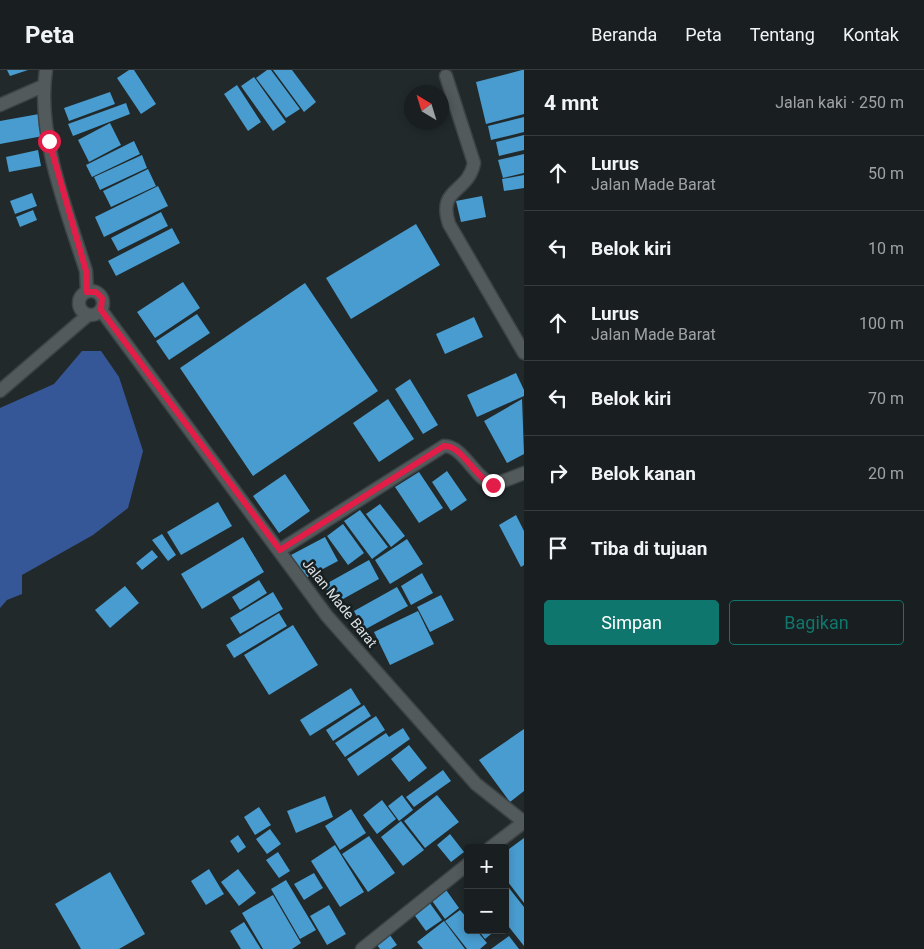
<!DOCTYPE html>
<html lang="id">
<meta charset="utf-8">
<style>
:root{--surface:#191f20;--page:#222729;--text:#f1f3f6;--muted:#9fa2a5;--line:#373d3e;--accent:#0f766e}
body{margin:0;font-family:Roboto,sans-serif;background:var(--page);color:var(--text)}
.controls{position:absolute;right:15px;bottom:15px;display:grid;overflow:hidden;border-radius:5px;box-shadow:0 2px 8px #0003}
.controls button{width:45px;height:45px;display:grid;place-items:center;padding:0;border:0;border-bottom:1px solid var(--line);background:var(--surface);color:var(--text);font:25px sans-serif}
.compass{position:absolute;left:404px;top:15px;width:45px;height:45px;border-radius:50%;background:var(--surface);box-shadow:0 2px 8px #0003;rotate:322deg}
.stop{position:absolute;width:15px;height:15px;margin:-11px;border:4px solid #e11d48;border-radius:50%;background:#fff}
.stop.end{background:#e11d48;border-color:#fff;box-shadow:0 1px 5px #0008}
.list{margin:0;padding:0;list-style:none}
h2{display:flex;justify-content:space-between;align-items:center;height:65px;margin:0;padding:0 20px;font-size:21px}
h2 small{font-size:16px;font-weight:400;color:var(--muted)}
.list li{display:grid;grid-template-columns:32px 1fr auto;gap:15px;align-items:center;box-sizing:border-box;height:75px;padding:0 20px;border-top:1px solid var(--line)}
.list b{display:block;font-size:19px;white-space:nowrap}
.list p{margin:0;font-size:16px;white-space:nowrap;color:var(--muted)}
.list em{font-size:16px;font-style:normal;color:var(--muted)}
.actions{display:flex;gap:10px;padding:15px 20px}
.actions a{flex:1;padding:11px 0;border:1px solid var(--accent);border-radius:5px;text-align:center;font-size:18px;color:var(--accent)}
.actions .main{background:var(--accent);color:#fff}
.icon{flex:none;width:28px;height:28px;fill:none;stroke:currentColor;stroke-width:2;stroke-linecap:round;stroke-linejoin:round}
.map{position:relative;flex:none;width:524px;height:879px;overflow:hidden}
header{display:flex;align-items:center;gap:30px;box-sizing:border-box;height:70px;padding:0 25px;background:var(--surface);border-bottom:1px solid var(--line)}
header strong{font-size:24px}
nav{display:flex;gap:28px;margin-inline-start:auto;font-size:18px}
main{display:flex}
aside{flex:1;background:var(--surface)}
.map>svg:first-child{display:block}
</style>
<header>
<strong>Peta</strong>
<nav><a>Beranda</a><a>Peta</a><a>Tentang</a><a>Kontak</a></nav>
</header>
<main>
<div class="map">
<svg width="524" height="879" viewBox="0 0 524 879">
<rect width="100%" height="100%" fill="#21292b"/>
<path fill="#365797" d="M82,281H101L119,307L143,381L128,438L93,465L22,505V524L7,530L0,538V338L54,314Z"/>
<path fill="#489ccf" d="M7,0H28L10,6Z
M129,0H134L156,34L141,44L117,8Z
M267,0H271L300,39L286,48L256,8Z
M273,0H292L316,32L304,42Z
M522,0H524V44L486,54L476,12Z
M254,7L286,52L273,61L241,16Z
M237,15L261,52L248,61L224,24Z
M110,22L115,34L69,51L64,38Z
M126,33L130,44L73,66L68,54Z
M39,44L43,66L0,74V51Z
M524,47V62L491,70L488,56Z
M110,53L121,75L89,92L78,70Z
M524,65V80L499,86L496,72Z
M134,71L140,84L92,107L86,95Z
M38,80L41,96L9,102L6,87Z
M524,84V103L503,108L498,90Z
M142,85L147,98L100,120L94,107Z
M148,99L156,116L111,137L103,121Z
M524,105V118L504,121L502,109Z
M158,116L168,136L104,167L95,147Z
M32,123L37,136L15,144L10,131Z
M482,126L486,147L461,152L456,131Z
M33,140L37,150L20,157L16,147Z
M161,142L168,156L118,181L111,168Z
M416,154L440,195L351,249L326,208Z
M172,158L180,173L116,206L108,191Z
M183,212L200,238L155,268L137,242Z
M305,213L378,321L253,406L180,298Z
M197,244L210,263L169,290L156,271Z
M474,247L483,267L445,284L436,264Z
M516,303L524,320V326L477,347L467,325Z
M410,309L438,355L423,364L395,319Z
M388,329L414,369L379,392L353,353Z
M522,329L524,384L507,393L484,351Z
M447,401L467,430L451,441L432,412Z
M419,402L443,438L419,453L395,417Z
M285,404L310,441L279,463L253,426Z
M218,432L232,456L181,485L167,462Z
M380,434L405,466L391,477L366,444Z
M360,440L388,477L372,489L344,451Z
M516,445L524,461V495L521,497L499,455Z
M343,454L364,483L348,495L327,466Z
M162,464L176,485L168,491L152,470Z
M243,467L264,502L202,539L181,504Z
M325,467L338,491L304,509L291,485Z
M407,469L423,494L390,514L375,490Z
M152,480L158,487L142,500L136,493Z
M369,490L379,509L334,534L324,515Z
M422,503L433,523L411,535L401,516Z
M259,510L267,523L240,540L232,527Z
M125,516L139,533L110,558L95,540Z
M397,517L408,536L364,560L354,541Z
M273,522L283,539L240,564L230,548Z
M441,525L454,550L430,562L417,537Z
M418,541L434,574L390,595L374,562Z
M279,543L287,556L234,588L226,575Z
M293,555L318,595L269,625L244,585Z
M351,618L361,634L310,666L300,650Z
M364,635L371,646L333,671L326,660Z
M376,646L385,660L345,687L335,673Z
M403,658L410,669L358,706L347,689L386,663L389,667Z
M524,659V721L510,732L479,690Z
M409,675L427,698L409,712L391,689Z
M443,700L451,711L414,737L406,727Z
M402,725L413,740L399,751L388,736Z
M437,725L459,752L425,778L404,751Z
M325,726L333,747L296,763L287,741Z
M382,730L396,749L377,764L363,745Z
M259,737L271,755L255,765L244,747Z
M351,739L366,763L340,780L325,756Z
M401,751L424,780L403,796L381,767Z
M270,759L281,774L267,784L256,769Z
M450,764L464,782L451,792L437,775Z
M238,765L246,777L238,783L230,771Z
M369,766L395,803L368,822L342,784Z
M524,768V833L505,808V782Z
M335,775L364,822L340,837L311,791Z
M278,782L290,801L279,808L266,790Z
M209,799L224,824L206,835L191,811Z
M238,799L256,823L239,836L221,812Z
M110,802L145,864L119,879H81L55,834Z
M314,803L323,818L304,830L294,814Z
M286,810L316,860L300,869L271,819Z
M505,813L524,837V876L505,852Z
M444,817L459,838L445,849L430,828Z
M273,825L301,873L292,879H263L242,843Z
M429,832L442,850L426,861L413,843Z
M329,835L346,864L327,875L310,846Z
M460,840L468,849V860H476L487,873L480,879H467L445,851Z
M444,851L465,879H423L417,872Z
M244,852L261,879H241L230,861Z
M478,860H496L485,869Z
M387,861L397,875L391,879H380L374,871Z
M509,866L519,879H491Z"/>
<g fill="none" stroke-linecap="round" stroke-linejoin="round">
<defs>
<path id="street" d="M46,0C36,64 67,141 86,201L87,222
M446,6L474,93C468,124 437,117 449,154L524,283
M0,35L43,16
M79 233a12 12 0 1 1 24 0a12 12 0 1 1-24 0Z
M101,240L327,546L476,714L524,752
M0,321L88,245
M280,480L444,376C462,375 475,408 493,415L524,403
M490,778L524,752
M362,879L468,794"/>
</defs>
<use href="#street" stroke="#3e4345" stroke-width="15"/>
<use href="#street" stroke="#525a5c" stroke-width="12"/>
</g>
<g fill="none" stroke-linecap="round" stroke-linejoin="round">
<path stroke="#e11d48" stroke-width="6" d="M49,71L86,201L87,222H96L102,228L101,240L280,480L444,376C462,375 475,408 493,415"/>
</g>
<g text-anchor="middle" stroke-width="5" stroke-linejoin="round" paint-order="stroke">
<g font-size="14" fill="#dee2e4" stroke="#181f21">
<text transform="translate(340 533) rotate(51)" y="5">Jalan Made Barat</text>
</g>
</g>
</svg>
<div class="controls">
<button>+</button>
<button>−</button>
</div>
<svg class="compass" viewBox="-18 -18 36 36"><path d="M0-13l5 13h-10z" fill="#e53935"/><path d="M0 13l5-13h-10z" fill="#9fa2a5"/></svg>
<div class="stop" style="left:49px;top:71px"></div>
<div class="stop end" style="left:493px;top:415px"></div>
</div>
<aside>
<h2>4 mnt<small>Jalan kaki · 250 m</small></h2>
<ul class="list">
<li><svg class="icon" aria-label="ahead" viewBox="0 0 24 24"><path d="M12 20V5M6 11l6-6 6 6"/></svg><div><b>Lurus</b><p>Jalan Made Barat</p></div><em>50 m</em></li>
<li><svg class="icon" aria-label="left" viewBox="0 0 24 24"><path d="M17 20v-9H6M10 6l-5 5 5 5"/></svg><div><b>Belok kiri</b></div><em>10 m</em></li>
<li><svg class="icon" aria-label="ahead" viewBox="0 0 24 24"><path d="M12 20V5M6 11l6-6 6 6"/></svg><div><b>Lurus</b><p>Jalan Made Barat</p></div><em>100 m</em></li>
<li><svg class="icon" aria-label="left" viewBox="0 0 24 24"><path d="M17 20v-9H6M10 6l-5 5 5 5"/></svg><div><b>Belok kiri</b></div><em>70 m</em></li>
<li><svg class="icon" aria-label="right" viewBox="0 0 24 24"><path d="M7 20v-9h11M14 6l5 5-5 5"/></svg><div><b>Belok kanan</b></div><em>20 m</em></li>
<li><svg class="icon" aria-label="arrive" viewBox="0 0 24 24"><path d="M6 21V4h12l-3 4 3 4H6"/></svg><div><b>Tiba di tujuan</b></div></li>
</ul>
<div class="actions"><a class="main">Simpan</a><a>Bagikan</a></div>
</aside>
</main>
